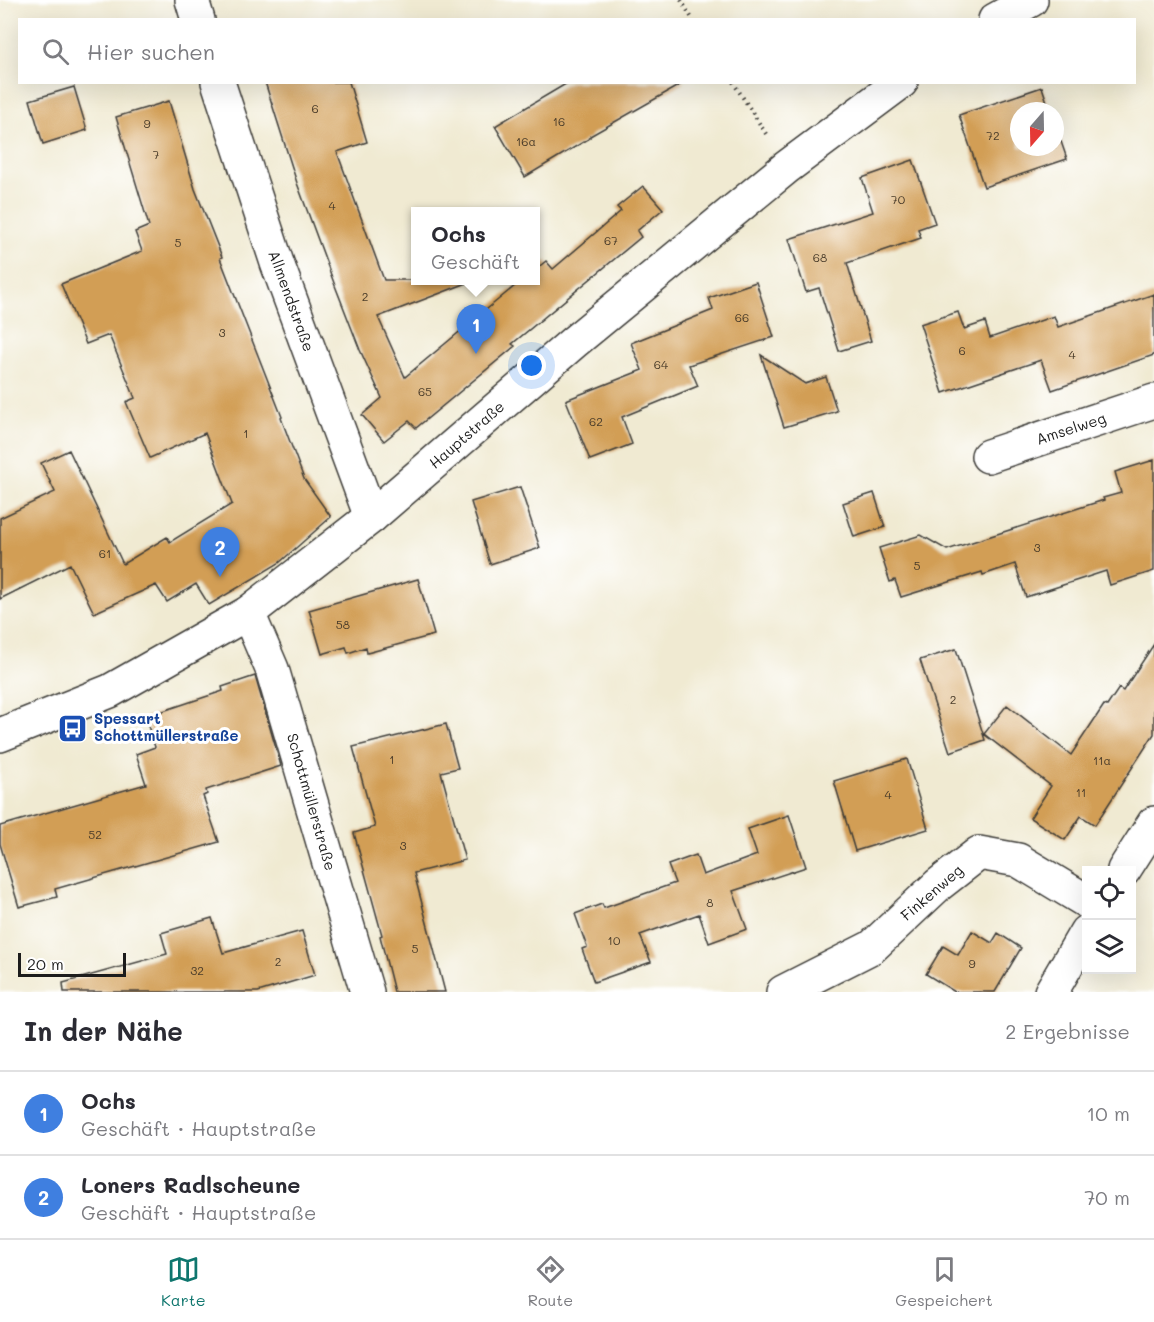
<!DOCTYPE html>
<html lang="de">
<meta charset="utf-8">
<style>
:root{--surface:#fff;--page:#f7f7f7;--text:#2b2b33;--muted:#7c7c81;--line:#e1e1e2;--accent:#0f766e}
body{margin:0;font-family:Mali,sans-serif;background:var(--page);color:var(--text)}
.controls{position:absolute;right:18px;bottom:18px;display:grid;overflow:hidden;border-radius:0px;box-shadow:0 6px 24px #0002}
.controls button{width:54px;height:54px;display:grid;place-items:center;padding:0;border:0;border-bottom:2px solid var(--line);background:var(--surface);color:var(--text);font:30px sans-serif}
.compass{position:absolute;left:1010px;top:102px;width:54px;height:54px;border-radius:50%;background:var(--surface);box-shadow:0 6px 24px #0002;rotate:200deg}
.scale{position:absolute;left:18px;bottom:15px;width:108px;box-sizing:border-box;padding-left:6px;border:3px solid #1c1c1c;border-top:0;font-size:16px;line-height:21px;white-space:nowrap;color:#1c1c1c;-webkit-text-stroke:4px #fff;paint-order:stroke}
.you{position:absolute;left:532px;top:366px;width:21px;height:21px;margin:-15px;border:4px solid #fff;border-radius:50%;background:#1a73e8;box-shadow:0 0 0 9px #1a73e833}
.badge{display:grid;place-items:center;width:39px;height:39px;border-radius:50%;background:var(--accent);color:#fff;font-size:20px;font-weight:700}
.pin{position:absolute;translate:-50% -50px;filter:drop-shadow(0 2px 3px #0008)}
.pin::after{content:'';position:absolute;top:32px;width:21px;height:18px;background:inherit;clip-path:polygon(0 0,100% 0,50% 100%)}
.popup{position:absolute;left:411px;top:207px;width:129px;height:78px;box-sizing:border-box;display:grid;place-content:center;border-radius:0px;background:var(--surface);filter:drop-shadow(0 2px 4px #0005);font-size:20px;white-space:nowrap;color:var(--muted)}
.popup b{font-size:22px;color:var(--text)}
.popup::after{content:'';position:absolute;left:50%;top:100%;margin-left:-12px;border:12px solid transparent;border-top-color:var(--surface)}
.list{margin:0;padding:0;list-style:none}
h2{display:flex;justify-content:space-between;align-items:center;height:78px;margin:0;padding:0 24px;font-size:26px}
h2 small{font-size:20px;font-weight:400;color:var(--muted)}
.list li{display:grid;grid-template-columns:39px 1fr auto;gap:18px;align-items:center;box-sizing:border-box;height:84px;padding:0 24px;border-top:2px solid var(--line)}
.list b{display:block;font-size:22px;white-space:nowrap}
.list p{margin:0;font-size:20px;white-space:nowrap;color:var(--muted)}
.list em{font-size:20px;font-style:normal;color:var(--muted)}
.icon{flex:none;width:33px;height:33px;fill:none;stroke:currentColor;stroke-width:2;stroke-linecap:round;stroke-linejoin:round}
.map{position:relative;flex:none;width:1154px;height:992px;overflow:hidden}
.search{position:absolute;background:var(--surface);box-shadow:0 6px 24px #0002;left:18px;right:18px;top:18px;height:66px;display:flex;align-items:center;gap:15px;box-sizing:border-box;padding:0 21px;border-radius:0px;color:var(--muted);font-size:22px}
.sheet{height:246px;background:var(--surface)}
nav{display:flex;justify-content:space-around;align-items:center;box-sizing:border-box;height:84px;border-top:2px solid var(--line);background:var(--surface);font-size:16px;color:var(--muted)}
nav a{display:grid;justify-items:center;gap:3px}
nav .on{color:var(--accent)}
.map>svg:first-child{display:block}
</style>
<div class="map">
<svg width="1154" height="992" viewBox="0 0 1154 992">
<rect width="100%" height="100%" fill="#fff"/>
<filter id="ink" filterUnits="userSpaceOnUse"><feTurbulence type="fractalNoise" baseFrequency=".0167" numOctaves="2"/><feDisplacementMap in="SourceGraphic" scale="12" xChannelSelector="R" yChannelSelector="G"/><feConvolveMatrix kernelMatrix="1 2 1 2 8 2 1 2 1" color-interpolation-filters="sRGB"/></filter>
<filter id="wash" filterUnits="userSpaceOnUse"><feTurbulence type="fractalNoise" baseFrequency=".008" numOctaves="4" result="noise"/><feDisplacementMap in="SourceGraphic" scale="24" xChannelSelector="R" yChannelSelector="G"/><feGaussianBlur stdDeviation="1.35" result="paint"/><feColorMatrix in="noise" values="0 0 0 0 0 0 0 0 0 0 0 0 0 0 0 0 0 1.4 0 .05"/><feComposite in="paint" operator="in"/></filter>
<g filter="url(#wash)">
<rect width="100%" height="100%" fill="#f0ead2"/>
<g id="blocks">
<path fill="#d29e55" d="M265,82H349L367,142L337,152L384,280H466L467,283L378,317L405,377L522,280H536V269L546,261L553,269L621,211L617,207L643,186L663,209L637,231L641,237L512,344L515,346L416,428L409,421L384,441L362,415L382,398L360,350L334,283L297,183Z
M569,82H685L590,136V138L525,177L495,126Z
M74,87L87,130L43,144L30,100Z
M1042,87L1050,111H1019V147H1055V124L1067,159L984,187L959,115Z
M169,101L195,189L222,257L220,258L282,417L281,418L304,479L331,517L279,563L209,605L196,584L167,602L156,585L94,613L70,564L0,599V518L55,492L41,463L69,450L123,564L167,537L170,542L232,504L205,433L150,458L126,402L135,398L109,335L86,344L61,284L142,251L135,232L149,226L116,117Z
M913,160L935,223L918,229L921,238L847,263L871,341L839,351L819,288L806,292L789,239L873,212L862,178Z
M756,282L774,337L689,365L698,386L622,417L632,444L590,460L566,400L642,370L631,343L713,310L709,298Z
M1154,294V355L1052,390L1041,360L943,393L920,324L958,312L964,329L985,322L990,338L1054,316L1058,327Z
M761,355L805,384L826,377L837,411L784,427Z
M1154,460V571L1110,585L1106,571L1026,597L1015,564L983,575L982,572L901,597L895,580L890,582L879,548L921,535L947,550L1104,500L1103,498L1121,493L1115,472Z
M520,487L540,548L490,564L471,502Z
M874,493L885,527L854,537L843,503Z
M418,579L434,635L367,653L366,647L348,653L346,647L322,654L309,610Z
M1154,644V734L1095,825L1081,816L1065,840L1030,818L1051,786L984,734L1007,705L1071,755L1104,705L1107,706L1119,688L1123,691Z
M956,649L985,740L950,752L920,660Z
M255,676L281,766L206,790L207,794L203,796L219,842L55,889L57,897L19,907L0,844V826L146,784L136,754L155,747L145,717L223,691L222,687Z
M446,724L458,768L441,772L465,860L414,873L445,992H394L380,936L382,935L354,833L375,827L353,747Z
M907,759L928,829L855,851L834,781Z
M789,815L806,867L733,891L747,929L709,943L699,914L640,935L651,962L594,982L582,949L587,947L575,914L602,904L604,908L675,883L668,865L696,855L703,875L757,855L748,829Z
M212,918L223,953L302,931L315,975L258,992H64L63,983L167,954L161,933Z
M972,931L992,943L998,933L1021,948L995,992H955L926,974L943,946L958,955Z"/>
</g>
</g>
<g filter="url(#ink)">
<use href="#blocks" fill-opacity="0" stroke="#3c3b37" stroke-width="1.5"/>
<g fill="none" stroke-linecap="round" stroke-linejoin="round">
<defs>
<path id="minor" d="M192,0L198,20
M218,82L277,263L371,517
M988,456L1154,401
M248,613L272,669L367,992
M1124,870L1154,823
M783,992L872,947L938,885L979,853L1018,860L1086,901
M1051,992L1086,932"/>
<path id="tertiary" d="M995,20L1031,0
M0,735L110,691L248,613L371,517L574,342L787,167L901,82"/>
</defs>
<use href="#minor" stroke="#3c3b37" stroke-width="36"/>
<use href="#tertiary" stroke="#3c3b37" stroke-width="36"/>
<path stroke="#3c3b37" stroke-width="4" stroke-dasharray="1.5 4.5" stroke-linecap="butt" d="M681,0L693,20
M733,82L768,137"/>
<use href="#minor" stroke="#fff" stroke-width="33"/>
<use href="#tertiary" stroke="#fff" stroke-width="33"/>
</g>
</g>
<defs>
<symbol id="bus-square" viewBox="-11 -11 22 22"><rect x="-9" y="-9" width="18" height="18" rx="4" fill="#1a4fb4" stroke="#fff"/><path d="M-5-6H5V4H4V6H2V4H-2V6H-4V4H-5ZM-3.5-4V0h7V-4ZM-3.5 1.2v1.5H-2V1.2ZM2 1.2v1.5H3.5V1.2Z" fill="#fff"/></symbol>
</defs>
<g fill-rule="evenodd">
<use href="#bus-square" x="56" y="712" width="33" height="33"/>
</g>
<g text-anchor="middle" stroke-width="6" stroke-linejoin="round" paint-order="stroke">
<g font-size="12" fill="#4a3c2a">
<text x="315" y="113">6</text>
<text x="559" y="126">16</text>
<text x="147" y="128">9</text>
<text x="993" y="140">72</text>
<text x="526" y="146">16a</text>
<text x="156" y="159">7</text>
<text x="898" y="204">70</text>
<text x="332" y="210">4</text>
<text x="611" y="245">67</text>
<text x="178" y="247">5</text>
<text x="820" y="262">68</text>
<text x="365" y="301">2</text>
<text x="742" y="322">66</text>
<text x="222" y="337">3</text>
<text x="962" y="355">6</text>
<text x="1072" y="359">4</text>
<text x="661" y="369">64</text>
<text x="425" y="396">65</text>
<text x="596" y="426">62</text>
<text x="246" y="438">1</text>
<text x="1037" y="552">3</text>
<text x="105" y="558">61</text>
<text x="917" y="570">5</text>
<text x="343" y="629">58</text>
<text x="953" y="704">2</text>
<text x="392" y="764">1</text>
<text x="1102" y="765">11a</text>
<text x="1081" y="797">11</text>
<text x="888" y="799">4</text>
<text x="95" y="839">52</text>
<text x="403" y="850">3</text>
<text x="710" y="907">8</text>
<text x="614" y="945">10</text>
<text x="415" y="953">5</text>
<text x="278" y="966">2</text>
<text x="972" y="968">9</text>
<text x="197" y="975">32</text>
</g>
<g font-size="15" fill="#1c1c1c" stroke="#fff">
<text transform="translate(291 301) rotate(70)" y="5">Allmendstraße</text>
<text transform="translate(1071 429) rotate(-18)" y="5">Amselweg</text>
<text transform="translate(467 435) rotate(-41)" y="5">Hauptstraße</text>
<text transform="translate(311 802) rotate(74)" y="5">Schottmüllerstraße</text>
<text transform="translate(932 893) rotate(-41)" y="5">Finkenweg</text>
</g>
<g font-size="15" font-weight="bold" fill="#164399" stroke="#fff" text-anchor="start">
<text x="94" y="724">Spessart<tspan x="94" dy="17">Schottmüllerstraße</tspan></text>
</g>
</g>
</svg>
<div class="controls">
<button><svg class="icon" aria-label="locate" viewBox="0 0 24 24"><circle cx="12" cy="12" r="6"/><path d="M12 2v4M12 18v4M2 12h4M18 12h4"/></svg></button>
<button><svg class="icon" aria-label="layers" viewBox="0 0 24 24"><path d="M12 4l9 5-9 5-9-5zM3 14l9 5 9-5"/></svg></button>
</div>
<svg class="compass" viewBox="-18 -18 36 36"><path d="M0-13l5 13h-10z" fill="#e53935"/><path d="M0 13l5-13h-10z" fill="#7c7c81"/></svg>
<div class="scale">20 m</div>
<div class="you"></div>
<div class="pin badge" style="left:476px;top:354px;background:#3f7fe0">1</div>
<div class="popup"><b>Ochs</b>Geschäft</div>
<div class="pin badge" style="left:220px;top:577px;background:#3f7fe0">2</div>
<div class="search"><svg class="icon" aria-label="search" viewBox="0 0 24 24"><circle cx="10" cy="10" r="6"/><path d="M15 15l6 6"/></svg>Hier suchen</div>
</div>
<section class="sheet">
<h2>In der Nähe<small>2 Ergebnisse</small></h2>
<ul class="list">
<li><span class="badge" style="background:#3f7fe0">1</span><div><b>Ochs</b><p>Geschäft · Hauptstraße</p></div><em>10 m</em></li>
<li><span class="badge" style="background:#3f7fe0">2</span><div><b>Loners Radlscheune</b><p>Geschäft · Hauptstraße</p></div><em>70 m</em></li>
</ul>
</section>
<nav>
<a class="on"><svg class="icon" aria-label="map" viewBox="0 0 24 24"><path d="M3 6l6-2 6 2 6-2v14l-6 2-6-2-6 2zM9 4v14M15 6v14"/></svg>Karte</a>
<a><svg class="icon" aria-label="directions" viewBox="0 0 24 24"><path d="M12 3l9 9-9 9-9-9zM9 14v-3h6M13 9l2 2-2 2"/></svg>Route</a>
<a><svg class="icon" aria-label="saved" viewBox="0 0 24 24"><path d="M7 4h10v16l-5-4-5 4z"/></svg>Gespeichert</a>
</nav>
